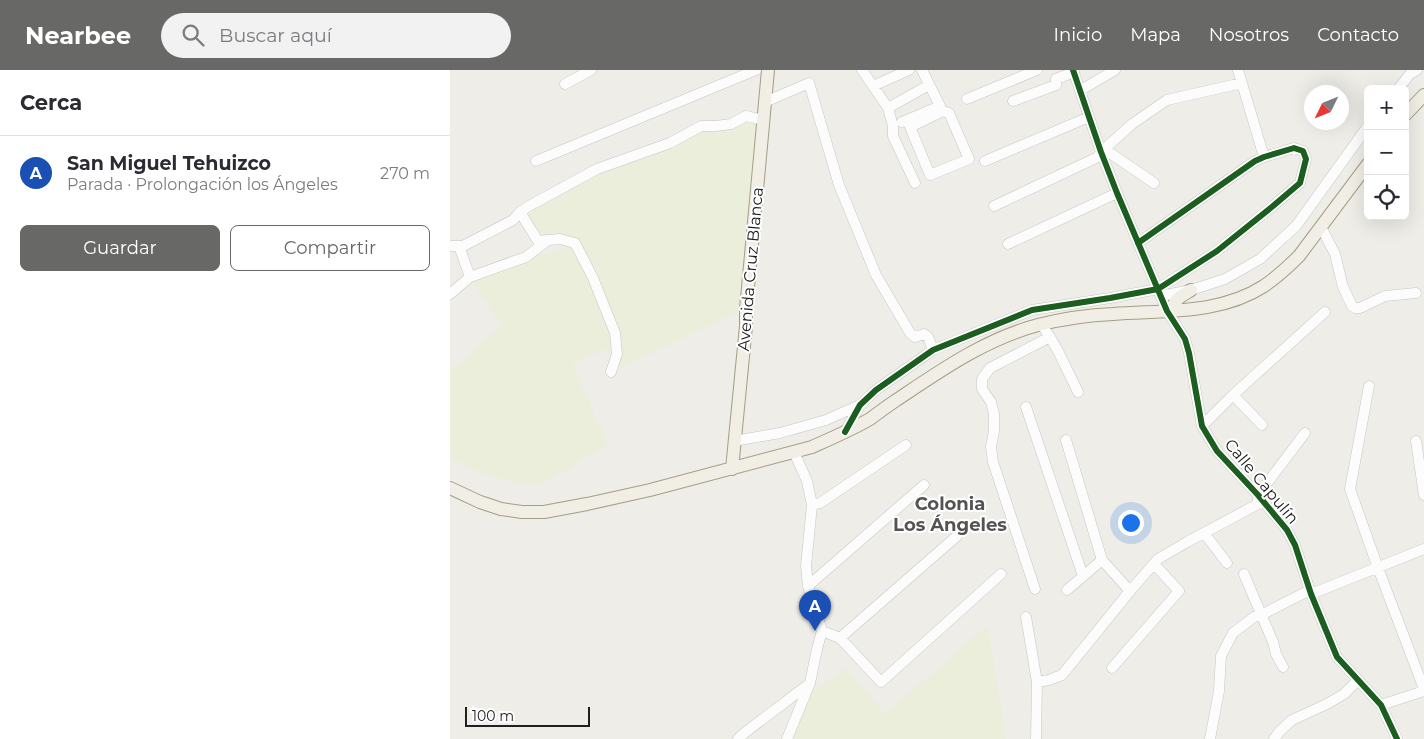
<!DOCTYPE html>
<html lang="es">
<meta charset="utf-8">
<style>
:root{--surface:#fff;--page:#f2f2f3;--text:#2b2b33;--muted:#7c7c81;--line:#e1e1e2;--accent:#686866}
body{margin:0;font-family:Montserrat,sans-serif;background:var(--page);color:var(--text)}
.controls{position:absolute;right:15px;top:15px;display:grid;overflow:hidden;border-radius:8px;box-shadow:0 5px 20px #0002}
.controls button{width:45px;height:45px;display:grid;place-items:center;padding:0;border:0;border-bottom:1px solid var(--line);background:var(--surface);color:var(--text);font:25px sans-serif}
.compass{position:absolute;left:854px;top:15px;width:45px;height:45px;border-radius:50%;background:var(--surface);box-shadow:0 5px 20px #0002;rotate:227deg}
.scale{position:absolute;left:15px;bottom:12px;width:125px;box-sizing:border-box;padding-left:5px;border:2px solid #202020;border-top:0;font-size:14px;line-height:18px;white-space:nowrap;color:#202020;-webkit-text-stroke:4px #fff;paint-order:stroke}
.you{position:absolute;left:680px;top:452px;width:18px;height:18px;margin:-12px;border:4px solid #fff;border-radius:50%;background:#1a73e8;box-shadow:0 0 0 8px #1a73e833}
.badge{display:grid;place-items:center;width:32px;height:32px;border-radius:50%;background:var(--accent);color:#fff;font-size:16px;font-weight:700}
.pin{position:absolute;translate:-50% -41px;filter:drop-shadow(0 1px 2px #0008)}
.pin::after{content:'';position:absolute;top:26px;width:18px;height:15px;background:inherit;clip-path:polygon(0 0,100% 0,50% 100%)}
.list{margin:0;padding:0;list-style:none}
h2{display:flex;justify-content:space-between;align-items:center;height:65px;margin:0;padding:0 20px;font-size:21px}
h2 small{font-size:16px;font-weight:400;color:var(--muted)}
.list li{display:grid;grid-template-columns:32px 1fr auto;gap:15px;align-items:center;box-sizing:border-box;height:75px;padding:0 20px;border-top:1px solid var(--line)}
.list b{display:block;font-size:19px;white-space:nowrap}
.list p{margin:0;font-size:16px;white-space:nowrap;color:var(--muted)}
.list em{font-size:16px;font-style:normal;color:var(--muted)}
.actions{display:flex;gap:10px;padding:15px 20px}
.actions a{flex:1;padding:11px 0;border:1px solid var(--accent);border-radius:8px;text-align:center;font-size:18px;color:var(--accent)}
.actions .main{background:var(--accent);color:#fff}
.icon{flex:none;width:28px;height:28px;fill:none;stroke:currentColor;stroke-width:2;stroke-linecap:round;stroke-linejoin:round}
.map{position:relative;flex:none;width:974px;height:669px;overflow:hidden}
header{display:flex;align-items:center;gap:30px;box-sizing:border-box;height:70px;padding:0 25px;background:var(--accent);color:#fff}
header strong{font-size:24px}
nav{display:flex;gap:28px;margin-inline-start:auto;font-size:18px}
.search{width:350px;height:45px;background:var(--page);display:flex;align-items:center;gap:12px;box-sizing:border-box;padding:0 18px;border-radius:28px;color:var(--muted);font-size:19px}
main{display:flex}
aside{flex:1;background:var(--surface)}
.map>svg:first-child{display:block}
</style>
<header>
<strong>Nearbee</strong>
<div class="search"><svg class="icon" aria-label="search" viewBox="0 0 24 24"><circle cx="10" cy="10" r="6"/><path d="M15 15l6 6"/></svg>Buscar aquí</div>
<nav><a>Inicio</a><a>Mapa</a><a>Nosotros</a><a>Contacto</a></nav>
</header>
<main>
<aside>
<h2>Cerca<small></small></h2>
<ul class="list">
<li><span class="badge" style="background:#1a4fb4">A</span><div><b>San Miguel Tehuizco</b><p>Parada · Prolongación los Ángeles</p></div><em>270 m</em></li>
</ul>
<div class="actions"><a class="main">Guardar</a><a>Compartir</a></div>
</aside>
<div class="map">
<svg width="974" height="669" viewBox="0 0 974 669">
<rect width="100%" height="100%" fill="#eeede8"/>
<path fill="#ebeedb" d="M296,46L314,50L289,241L167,300L156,279L122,294L158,374L91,415H77L58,411L25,400L0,388V297L3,300L51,255L20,208L70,191L122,175L85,169L70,142L79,136L251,56Z
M537,556L553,647L555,669H339L355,627L396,598L435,644Z"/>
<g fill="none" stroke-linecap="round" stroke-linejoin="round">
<defs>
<path id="minor" d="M412,0L438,38L443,56V66L465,113
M623,0L651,82L667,123L717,241L735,269L739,283L752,356L767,381L808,425L837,460L845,475L861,524L887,587L931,635L947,669
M788,0L814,87
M115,14L141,0
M423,16L459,0
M948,19L960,4L967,0
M631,20L665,0
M517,29L587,0
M563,31L606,15V9L624,2
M315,32L359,13L389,115L426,205L460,263L465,267L474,264L478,267L483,280
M438,38L479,15
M457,50L460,57L480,105L519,89L499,43L493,41L460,57
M452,52L490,36L472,0
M656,79L660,83L704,113
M86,91L306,0
M535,91L639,47
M544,136L648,87L651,82L682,54L717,30L792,13
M871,157L885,184L893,217L902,236L905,238H910L935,226L966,223
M558,174L667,123
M0,176H13L63,150L70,142
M9,176L20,207
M0,224L20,207L76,187L98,170
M711,226L741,220L775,209L810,189L846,156L918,56
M600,267L608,281L628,322
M161,302L167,284L165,263L143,208L125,173L110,169L88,171L70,142L79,136L147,99L220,73L251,56H266L281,54L296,46L314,50
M919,316L900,419L928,498L974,619
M783,325L812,355
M576,337L633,506
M752,356L783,325L875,242
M395,362L410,335L426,320L483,280L582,240L660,228L708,219L767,181L823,136L850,113L856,89L853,81L844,78L814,87L805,91L688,173
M616,370L652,490L680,521
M284,371L330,363L376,350L410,335
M966,371L974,425
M344,382L357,411L362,435L356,496L358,516L372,561
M362,435L370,433L456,375
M754,463L777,493
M794,504L823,572L826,584L833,597
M358,516L474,415
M585,519L543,392L541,377L544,361V344L541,332L532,319V309L540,298L600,267L593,257L589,255
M617,520L652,490
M861,524L974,479
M576,547L587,612L586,669
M372,561L390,568L431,612L551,504
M390,568L507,466
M662,598L729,521L704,494
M587,612L599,610L612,605L680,521L708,489L737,472L808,434V425L855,363
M931,635L974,621
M288,669L293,664L359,614
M337,669L360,613L367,579L372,561
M760,669L769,621L771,586L783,563L804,547L811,545L860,520
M824,669L830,661L842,650L877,634L894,624L908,610"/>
<path id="major" d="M955,45L974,25
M722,241C724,229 730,227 741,220
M282,399L296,256V239L318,0
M0,418L30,432L51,439L72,442H94L137,434L200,420L362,377C382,368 401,360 420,349C428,343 436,337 445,331C490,301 535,269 588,255C612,249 638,245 663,244C714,240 769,245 814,216C827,207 838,197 849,186L918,94"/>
</defs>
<use href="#minor" stroke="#c7c6c4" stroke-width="11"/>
<use href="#major" stroke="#a59e84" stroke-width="14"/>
<use href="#minor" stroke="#fcfcfc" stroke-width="10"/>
<use href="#major" stroke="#f1eee5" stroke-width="12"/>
<defs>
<path id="cycleway" d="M623,0L651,82L667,123L717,241L735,269L739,283L752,356L767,381L808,425L837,460L845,475L861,524L887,587L931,635L947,669
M395,362L410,335L426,320L483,280L582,240L660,228L708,219L767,181L823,136L850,113L856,89L853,81L844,78L814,87L805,91L688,173"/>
</defs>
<use href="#cycleway" stroke="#fff" stroke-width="9"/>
<use href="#cycleway" stroke="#1b5e20" stroke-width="6"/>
</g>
<g text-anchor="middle" stroke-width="4" stroke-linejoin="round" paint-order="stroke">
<g font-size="16" fill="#202020" stroke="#fff">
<text transform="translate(300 199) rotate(-85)" y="6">Avenida Cruz Blanca</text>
<text transform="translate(812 411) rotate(50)" y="6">Calle Capulín</text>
</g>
<g font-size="18" font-weight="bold" fill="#535353" stroke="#fff">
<text x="500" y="440">Colonia<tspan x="500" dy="21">Los Ángeles</tspan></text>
</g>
</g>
</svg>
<div class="controls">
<button>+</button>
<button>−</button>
<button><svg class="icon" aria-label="locate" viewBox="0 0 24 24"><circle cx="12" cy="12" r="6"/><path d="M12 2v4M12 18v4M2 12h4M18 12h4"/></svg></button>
</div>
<svg class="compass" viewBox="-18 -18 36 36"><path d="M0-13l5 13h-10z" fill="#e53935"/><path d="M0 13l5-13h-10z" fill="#7c7c81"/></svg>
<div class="scale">100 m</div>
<div class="you"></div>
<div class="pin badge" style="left:365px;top:561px;background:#1a4fb4">A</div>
</div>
</main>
